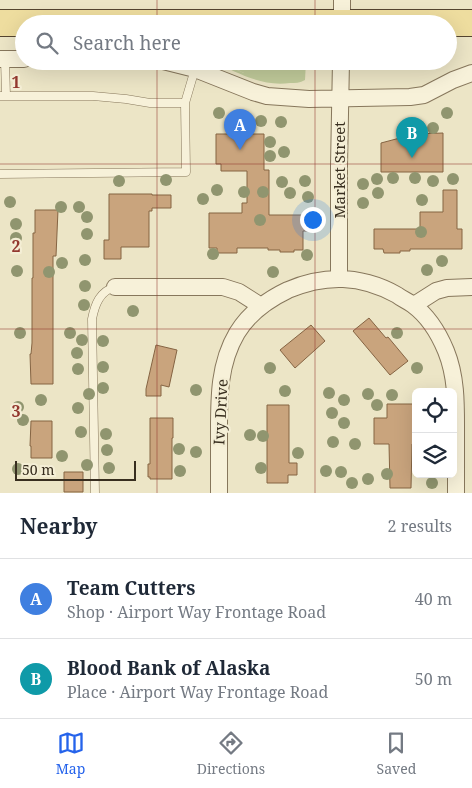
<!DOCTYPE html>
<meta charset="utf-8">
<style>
:root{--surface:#fff;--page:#f2f2f3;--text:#1f2937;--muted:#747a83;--line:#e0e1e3;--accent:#2563eb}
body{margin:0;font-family:"Noto Serif",serif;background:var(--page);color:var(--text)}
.controls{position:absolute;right:15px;bottom:15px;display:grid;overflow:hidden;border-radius:8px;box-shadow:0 5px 20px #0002}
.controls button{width:45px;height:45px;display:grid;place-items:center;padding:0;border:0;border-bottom:1px solid var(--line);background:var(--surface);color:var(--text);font:25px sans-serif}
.scale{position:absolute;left:15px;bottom:12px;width:121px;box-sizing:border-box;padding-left:5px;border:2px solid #382e1f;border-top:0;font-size:14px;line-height:18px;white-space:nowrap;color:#382e1f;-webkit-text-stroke:4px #f4eed5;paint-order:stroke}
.you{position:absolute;left:312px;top:219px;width:18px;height:18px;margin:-12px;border:4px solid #fff;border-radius:50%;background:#1a73e8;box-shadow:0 0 0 8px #1a73e833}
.badge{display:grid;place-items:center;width:32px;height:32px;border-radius:50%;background:var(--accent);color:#fff;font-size:16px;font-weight:700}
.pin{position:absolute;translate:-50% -41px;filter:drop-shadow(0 1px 2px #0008)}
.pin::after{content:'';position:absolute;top:26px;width:18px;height:15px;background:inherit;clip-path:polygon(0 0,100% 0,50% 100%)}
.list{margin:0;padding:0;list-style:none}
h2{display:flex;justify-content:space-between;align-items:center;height:65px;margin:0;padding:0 20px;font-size:21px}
h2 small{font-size:16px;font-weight:400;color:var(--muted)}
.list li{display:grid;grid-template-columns:32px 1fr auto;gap:15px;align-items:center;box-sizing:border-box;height:80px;padding:0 20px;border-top:1px solid var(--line)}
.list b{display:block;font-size:19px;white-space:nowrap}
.list p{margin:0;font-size:16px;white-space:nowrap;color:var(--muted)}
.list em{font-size:16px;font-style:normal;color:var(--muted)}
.icon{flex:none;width:28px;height:28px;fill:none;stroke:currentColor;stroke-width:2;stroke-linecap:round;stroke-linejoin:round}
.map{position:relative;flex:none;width:472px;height:493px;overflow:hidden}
.search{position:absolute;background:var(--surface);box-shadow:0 5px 20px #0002;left:15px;right:15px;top:15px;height:55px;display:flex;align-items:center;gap:12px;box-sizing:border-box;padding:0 18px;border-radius:28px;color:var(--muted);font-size:19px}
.sheet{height:225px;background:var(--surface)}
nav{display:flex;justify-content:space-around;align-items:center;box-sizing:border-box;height:70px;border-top:1px solid var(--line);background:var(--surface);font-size:14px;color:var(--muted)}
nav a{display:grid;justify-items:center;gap:2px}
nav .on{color:var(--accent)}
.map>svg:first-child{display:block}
</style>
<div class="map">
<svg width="472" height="493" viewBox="0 0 472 493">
<rect width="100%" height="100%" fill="#ece5c6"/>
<path fill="#c0ca9a" d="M211,61H217L244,73L220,61H265L266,65L270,67L274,65L276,61H306L305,80C300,83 295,83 290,83C260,87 238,72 211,61Z"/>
<path fill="#c9a47d" stroke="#856443" d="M234,130L247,131V134H264V170H269V215H309V231H303V250H294V252H280V250H268V248H237V253H217V248H209V213H242V203H247V171H221V164H216V134H234Z
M443,133V172H381V143L415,134Z
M443,190H457V229H462V249H410V251H400V253H384L383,249H374V229H420V212H443Z
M109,194H152V195H171V208H152V211H149V247H121V259H104V240H109Z
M35,210H58L56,256H53V384H31L30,354H31L32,343V278H33V233H35Z
M369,318L386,338L388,337L408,361L390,375L353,331Z
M311,325L325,341L295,368L280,350Z
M156,345L177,350L169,387L161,385V396H146V389Z
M387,404H415V444H412L411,488H390L389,444H374V418H387Z
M267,405H289V463H297V475H288V483H267Z
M150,418H173V438H172V479H150V477H148V464H150Z
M31,421H52V458H31V446H30Z
M64,472H83V492H64Z"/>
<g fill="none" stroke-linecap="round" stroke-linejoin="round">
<defs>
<path id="lane" d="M5,59L6,96
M0,96H93L126,99L150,103H185
M0,174L186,172L185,103L195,69
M95,493L92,319C95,304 100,291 115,287"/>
<path id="street" d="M342,24V0
M0,59H24
M163,61L195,69L253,92L267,96L309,99L410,97L424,95L453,80L472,73
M339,279V166L341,61
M115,287H223L239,292L261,306
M414,305L436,291L447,288L472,287
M219,493C219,474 219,455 219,436C219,401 218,365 237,333C249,313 267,300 288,290C326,274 361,275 397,295C402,299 408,301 413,305C428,316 439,334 446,351C457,378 456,407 456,436C456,455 456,474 456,493"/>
<path id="primary" d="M0,23H472"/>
</defs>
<use href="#lane" stroke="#87775c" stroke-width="9"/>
<use href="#street" stroke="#87775c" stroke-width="18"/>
<use href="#primary" stroke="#554530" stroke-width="28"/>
<use href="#lane" stroke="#f7f1d9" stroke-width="8"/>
<use href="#street" stroke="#f7f1d9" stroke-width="16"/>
<use href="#primary" stroke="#eedd9f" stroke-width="26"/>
</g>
<g fill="#90956f">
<circle cx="219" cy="113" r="6"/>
<circle cx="447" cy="113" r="6"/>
<circle cx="261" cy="121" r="6"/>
<circle cx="281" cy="122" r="6"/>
<circle cx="419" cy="126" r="6"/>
<circle cx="433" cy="128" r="6"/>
<circle cx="270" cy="142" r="6"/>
<circle cx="284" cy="152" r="6"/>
<circle cx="270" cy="156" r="6"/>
<circle cx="393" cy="178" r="6"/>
<circle cx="415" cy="178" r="6"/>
<circle cx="377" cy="179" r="6"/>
<circle cx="453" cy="179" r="6"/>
<circle cx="166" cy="180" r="6"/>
<circle cx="119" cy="181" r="6"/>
<circle cx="305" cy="181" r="6"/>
<circle cx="433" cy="181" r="6"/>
<circle cx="282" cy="182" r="6"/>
<circle cx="363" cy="184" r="6"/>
<circle cx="217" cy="190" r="6"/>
<circle cx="244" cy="192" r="6"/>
<circle cx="263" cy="192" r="6"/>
<circle cx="290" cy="193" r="6"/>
<circle cx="378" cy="193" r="6"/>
<circle cx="308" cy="197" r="6"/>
<circle cx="203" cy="199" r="6"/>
<circle cx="422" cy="200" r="6"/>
<circle cx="10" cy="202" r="6"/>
<circle cx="363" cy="203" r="6"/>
<circle cx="61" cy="207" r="6"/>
<circle cx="79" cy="207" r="6"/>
<circle cx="87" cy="217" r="6"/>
<circle cx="260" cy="220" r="6"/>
<circle cx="16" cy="224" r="6"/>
<circle cx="421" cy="232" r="6"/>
<circle cx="87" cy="234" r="6"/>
<circle cx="16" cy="238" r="6"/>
<circle cx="213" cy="254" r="6"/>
<circle cx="307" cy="255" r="6"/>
<circle cx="85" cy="260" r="6"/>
<circle cx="442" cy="261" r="6"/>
<circle cx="62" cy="263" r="6"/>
<circle cx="427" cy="270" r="6"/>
<circle cx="17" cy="271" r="6"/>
<circle cx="49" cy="272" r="6"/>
<circle cx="273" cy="272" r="6"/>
<circle cx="85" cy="286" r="6"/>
<circle cx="84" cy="305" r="6"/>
<circle cx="133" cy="311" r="6"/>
<circle cx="20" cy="333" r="6"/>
<circle cx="70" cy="333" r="6"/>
<circle cx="397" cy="333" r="6"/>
<circle cx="82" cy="340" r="6"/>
<circle cx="103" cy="341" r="6"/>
<circle cx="77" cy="353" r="6"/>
<circle cx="103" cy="367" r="6"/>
<circle cx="270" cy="368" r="6"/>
<circle cx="417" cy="368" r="6"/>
<circle cx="78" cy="369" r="6"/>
<circle cx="103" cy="388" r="6"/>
<circle cx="196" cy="390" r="6"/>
<circle cx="285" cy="391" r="6"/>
<circle cx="329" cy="393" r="6"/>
<circle cx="89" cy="394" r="6"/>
<circle cx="368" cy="394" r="6"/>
<circle cx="392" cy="395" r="6"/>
<circle cx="41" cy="400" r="6"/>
<circle cx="344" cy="400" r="6"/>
<circle cx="377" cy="405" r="6"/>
<circle cx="18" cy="407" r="6"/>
<circle cx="78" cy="408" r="6"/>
<circle cx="332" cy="413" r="6"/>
<circle cx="23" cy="420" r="6"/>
<circle cx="344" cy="423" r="6"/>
<circle cx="81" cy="432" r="6"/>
<circle cx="106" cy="434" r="6"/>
<circle cx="250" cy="435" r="6"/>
<circle cx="263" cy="436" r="6"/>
<circle cx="333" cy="442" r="6"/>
<circle cx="355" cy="444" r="6"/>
<circle cx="179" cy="449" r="6"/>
<circle cx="107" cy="450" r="6"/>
<circle cx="196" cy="452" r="6"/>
<circle cx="298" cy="453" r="6"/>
<circle cx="62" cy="456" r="6"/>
<circle cx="87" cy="465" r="6"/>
<circle cx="109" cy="468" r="6"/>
<circle cx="261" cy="468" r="6"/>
<circle cx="18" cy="469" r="6"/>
<circle cx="180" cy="471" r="6"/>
<circle cx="326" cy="471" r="6"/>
<circle cx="341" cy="472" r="6"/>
<circle cx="387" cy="474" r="6"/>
<circle cx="368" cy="479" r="6"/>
<circle cx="352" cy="483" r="6"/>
<circle cx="432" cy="483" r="6"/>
</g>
<path fill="none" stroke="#93382f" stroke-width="1" stroke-opacity="0.55" d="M157,0V24M315,0V24M157,61V493M315,61V493M0,164H472M0,329H472"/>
<g text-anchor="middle" stroke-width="4.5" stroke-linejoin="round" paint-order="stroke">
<g font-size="15" fill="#382e1f" stroke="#f4eed5">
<text transform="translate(340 170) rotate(-90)" y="5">Market Street</text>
<text transform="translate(221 412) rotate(-87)" y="5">Ivy Drive</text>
</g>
</g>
<g font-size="16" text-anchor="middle" font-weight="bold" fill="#93382f" stroke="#f4eed5" stroke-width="4.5" stroke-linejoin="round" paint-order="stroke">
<text x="16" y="88">1</text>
<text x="16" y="252">2</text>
<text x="16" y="417">3</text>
</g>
</svg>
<div class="controls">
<button><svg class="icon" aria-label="locate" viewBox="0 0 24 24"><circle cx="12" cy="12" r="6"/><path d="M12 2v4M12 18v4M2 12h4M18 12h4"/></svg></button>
<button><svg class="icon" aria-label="layers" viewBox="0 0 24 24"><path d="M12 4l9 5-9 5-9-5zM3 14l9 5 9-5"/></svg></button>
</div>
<div class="scale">50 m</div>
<div class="you"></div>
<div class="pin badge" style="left:240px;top:150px;background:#3f7fe0">A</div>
<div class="pin badge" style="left:412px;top:158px;background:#0f9aa8">B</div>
<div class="search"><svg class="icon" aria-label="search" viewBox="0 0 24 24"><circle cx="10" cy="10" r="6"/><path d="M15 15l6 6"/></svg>Search here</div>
</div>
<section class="sheet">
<h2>Nearby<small>2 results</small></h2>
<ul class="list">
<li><span class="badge" style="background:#3f7fe0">A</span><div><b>Team Cutters</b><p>Shop · Airport Way Frontage Road</p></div><em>40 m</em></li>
<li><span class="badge" style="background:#0f9aa8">B</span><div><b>Blood Bank of Alaska</b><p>Place · Airport Way Frontage Road</p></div><em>50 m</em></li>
</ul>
</section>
<nav>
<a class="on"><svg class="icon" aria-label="map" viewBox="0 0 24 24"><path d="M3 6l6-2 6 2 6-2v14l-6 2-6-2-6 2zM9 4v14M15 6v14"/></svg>Map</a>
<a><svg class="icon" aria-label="directions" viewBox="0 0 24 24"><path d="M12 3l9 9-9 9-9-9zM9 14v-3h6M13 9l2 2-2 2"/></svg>Directions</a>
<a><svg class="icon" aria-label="saved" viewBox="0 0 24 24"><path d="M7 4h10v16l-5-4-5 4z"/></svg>Saved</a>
</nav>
